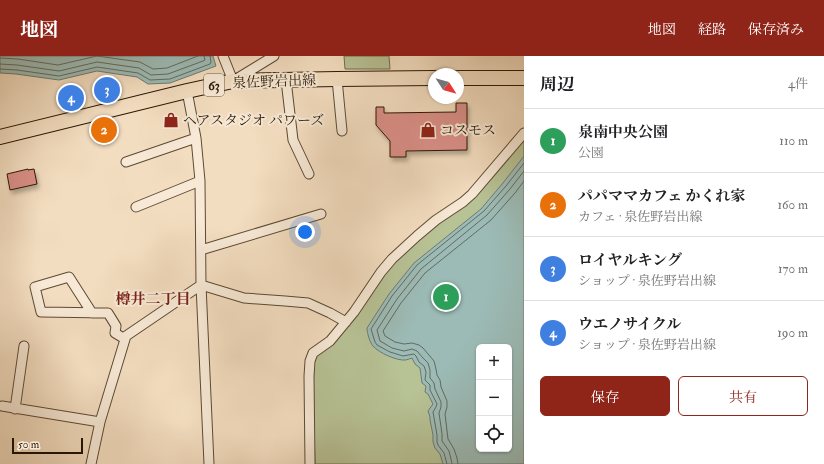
<!DOCTYPE html>
<html lang="ja">
<meta charset="utf-8">
<style>
:root{--surface:#fff;--page:#f2f2f2;--text:#202124;--muted:#757577;--line:#e0e0e0;--accent:#8f2418}
body{margin:0;font-family:"IM FELL Double Pica","Noto Serif JP",serif;background:var(--page);color:var(--text)}
.controls{position:absolute;right:12px;bottom:12px;display:grid;overflow:hidden;border-radius:6px;box-shadow:0 1px 3px #0004}
.controls button{width:36px;height:36px;display:grid;place-items:center;padding:0;border:0;border-bottom:1px solid var(--line);background:var(--surface);color:var(--text);font:20px sans-serif}
.compass{position:absolute;left:428px;top:12px;width:36px;height:36px;border-radius:50%;background:var(--surface);box-shadow:0 1px 3px #0004;rotate:126deg}
.scale{position:absolute;left:12px;bottom:10px;width:71px;box-sizing:border-box;padding-left:4px;border:2px solid #2b1804;border-top:0;font-size:11px;line-height:14px;white-space:nowrap;color:#2b1804;-webkit-text-stroke:3px #f7e9d6;paint-order:stroke}
.you{position:absolute;left:305px;top:176px;width:14px;height:14px;margin:-10px;border:3px solid #fff;border-radius:50%;background:#1a73e8;box-shadow:0 0 0 6px #1a73e833}
.badge{display:grid;place-items:center;width:26px;height:26px;border-radius:50%;background:var(--accent);color:#fff;font-size:13px;font-weight:700}
.pin{position:absolute;translate:-50% -50%;border:2px solid #fff;box-shadow:0 1px 4px #0006}
.list{margin:0;padding:0;list-style:none}
h2{display:flex;justify-content:space-between;align-items:center;height:52px;margin:0;padding:0 16px;font-size:17px}
h2 small{font-size:13px;font-weight:400;color:var(--muted)}
.list li{display:grid;grid-template-columns:26px 1fr auto;gap:12px;align-items:center;box-sizing:border-box;height:64px;padding:0 16px;border-top:1px solid var(--line)}
.list b{display:block;font-size:15px;white-space:nowrap}
.list p{margin:0;font-size:13px;white-space:nowrap;color:var(--muted)}
.list em{font-size:13px;font-style:normal;color:var(--muted)}
.actions{display:flex;gap:8px;padding:12px 16px}
.actions a{flex:1;padding:9px 0;border:1px solid var(--accent);border-radius:6px;text-align:center;font-size:14px;color:var(--accent)}
.actions .main{background:var(--accent);color:#fff}
.icon{flex:none;width:22px;height:22px;fill:none;stroke:currentColor;stroke-width:2;stroke-linecap:round;stroke-linejoin:round}
.map{position:relative;flex:none;width:524px;height:408px;overflow:hidden}
header{display:flex;align-items:center;gap:24px;box-sizing:border-box;height:56px;padding:0 20px;background:var(--accent);color:#fff}
header strong{font-size:19px}
nav{display:flex;gap:22px;margin-inline-start:auto;font-size:14px}
main{display:flex}
aside{flex:1;background:var(--surface)}
.map>svg:first-child{display:block}
</style>
<header>
<strong>地図</strong>
<nav><a>地図</a><a>経路</a><a>保存済み</a></nav>
</header>
<main>
<div class="map">
<svg width="524" height="408" viewBox="0 0 524 408">
<defs>
<filter id="shadow"><feDropShadow dx="2" dy="4" stdDeviation="2" flood-color="#0004"/></filter>
</defs>
<rect width="100%" height="100%" fill="#f3ddc0"/>
<filter id="stains"><feTurbulence type="fractalNoise" baseFrequency=".005" numOctaves="4"/><feColorMatrix values="0 0 0 0 .2 0 0 0 0 .09 0 0 0 0 .02 0 0 0 .5 -.17"/></filter>
<radialGradient id="worn" r=".72"><stop offset=".6" stop-color="#630" stop-opacity="0"/><stop offset="1" stop-color="#630" stop-opacity=".3"/></radialGradient>
<path fill="#b7c295" stroke="#716d4c" fill-rule="evenodd" d="M344,0H389L390,13H345Z
M524,81V408H315L313,335L314,308L316,300L337,284L356,260L386,213L447,159ZM479,291H509V393H479Z"/>
<path fill="#9cbbb6" stroke="#6f7a6f" fill-rule="evenodd" d="M0,0H213L216,10L170,27L148,28L137,21L97,15L59,24L16,18L0,17Z
M524,100V408H443L440,398L435,392L433,386V379L430,364V361L428,355L433,348L428,338L425,336L426,330L422,327L420,312L415,308L412,302C410,303 408,303 406,304C397,305 379,297 373,290C370,287 367,277 367,272L389,238L414,207L481,153L503,127ZM479,291H509V393H479Z"/>
<g fill="none" stroke-linecap="round" stroke-linejoin="round">
<path stroke="#646a5d" stroke-width="1" d="M0,2L18,3L58,9L97,0L140,6L153,13L167,12L198,0
M0,8L17,9L59,15L97,6L139,12L151,19L168,18L203,5L205,4L204,0
M0,13L17,14L59,20L97,11L138,17L150,24L170,23L210,8L211,6L210,0
M447,408L444,397L438,389L437,386V379L433,356L436,351L437,348L430,334V329L425,324L426,316L424,310L419,306L416,300L414,298L403,300L390,296L377,289L375,286L371,273L392,240L417,209L484,155L506,130L524,107
M452,408L451,403L449,395L442,385V378L439,357L441,351V346L435,333L434,327L430,322V314L428,307L423,302L417,295L412,293L404,295L392,292L380,285L377,274L397,243L421,213L487,159L510,133L524,115
M458,408L457,402L454,393L448,383L445,358L447,351V345L441,331L440,324L437,319L436,313L434,305L423,292L419,289L412,287L404,288L395,286L385,280L383,275L401,247L425,217L491,164L515,137L524,125"/>
</g>
<path fill="#d98e87" stroke="#2b1804" filter="url(#shadow)" d="M456,47H467V94L406,95V101H390V85L376,69V51H384V57L456,56Z
M28,113V114L34,113L37,128L10,134L7,118Z"/>
<g fill="none" stroke-linecap="round" stroke-linejoin="round">
<defs>
<path id="street" d="M223,0L233,25L274,0
M337,23L342,75
M286,24L293,84L309,118
M187,35L196,82L200,125L201,229L209,408
M126,106L196,82
M136,151L200,125
M201,194L321,158
M92,257L69,221L35,231L41,256L108,257L116,270L115,277L125,283
M2,350L100,366
M15,353L24,290
M91,408L100,366L126,280L201,229L244,242L285,245L308,247L330,257L346,266
M310,408L309,320L310,305L313,297L330,285L354,256L381,216L392,203L417,180L436,164L463,146L472,138L524,77"/>
<path id="primary" d="M458,22H524
M0,81L187,35L233,25L337,23L434,22"/>
</defs>
<use href="#street" stroke="#5d4933" stroke-width="11"/>
<use href="#primary" stroke="#2b1804" stroke-width="16"/>
<use href="#street" stroke="#f7e9d6" stroke-width="9"/>
<use href="#primary" stroke="#f3ddc0" stroke-width="14"/>
</g>
<defs>
<symbol id="shop-bare" viewBox="-9 -9 18 18"><path d="M-5-2.5h2.3a2.7 3.5 0 0 1 5.4 0H5L5.5 6h-11ZM-1.5-2.5h3a1.5 2.3 0 0 0-3 0Z" fill="#8f2418" stroke="#f7e9d6" stroke-width="2.5" paint-order="stroke"/></symbol>
</defs>
<g fill-rule="evenodd">
<use href="#shop-bare" x="160" y="53" width="22" height="22"/>
<use href="#shop-bare" x="417" y="63" width="22" height="22"/>
</g>
<g text-anchor="middle" stroke-width="4" stroke-linejoin="round" paint-order="stroke">
<rect fill="#f7e9d6" stroke="#685743" stroke-width="1" x="204" y="18" width="20" height="22" rx="3"/>
<g font-size="13" font-weight="bold" fill="#2b1804">
<text x="214" y="34">63</text>
</g>
<g font-size="14" fill="#2b1804" stroke="#f7e9d6">
<text transform="translate(274 25) rotate(-2)" y="5">泉佐野岩出線</text>
</g>
<g font-size="14" fill="#2b1804" stroke="#f7e9d6" text-anchor="start">
<text x="183" y="69">ヘアスタジオ パワーズ</text>
<text x="440" y="79">コスモス</text>
</g>
<g font-size="15" font-weight="bold" fill="#7a1f14" stroke="#f7e9d6">
<text x="153" y="248">樽井二丁目</text>
</g>
</g>
<rect width="100%" height="100%" filter="url(#stains)"/>
<rect width="100%" height="100%" fill="url(#worn)"/>
</svg>
<div class="controls">
<button>+</button>
<button>−</button>
<button><svg class="icon" aria-label="locate" viewBox="0 0 24 24"><circle cx="12" cy="12" r="6"/><path d="M12 2v4M12 18v4M2 12h4M18 12h4"/></svg></button>
</div>
<svg class="compass" viewBox="-18 -18 36 36"><path d="M0-13l5 13h-10z" fill="#e53935"/><path d="M0 13l5-13h-10z" fill="#757577"/></svg>
<div class="scale">50 m</div>
<div class="you"></div>
<div class="pin badge" style="left:446px;top:241px;background:#2e9e5b">1</div>
<div class="pin badge" style="left:104px;top:74px;background:#e8710a">2</div>
<div class="pin badge" style="left:107px;top:34px;background:#3f7fe0">3</div>
<div class="pin badge" style="left:71px;top:42px;background:#3f7fe0">4</div>
</div>
<aside>
<h2>周辺<small>4件</small></h2>
<ul class="list">
<li><span class="badge" style="background:#2e9e5b">1</span><div><b>泉南中央公園</b><p>公園</p></div><em>110 m</em></li>
<li><span class="badge" style="background:#e8710a">2</span><div><b>パパママカフェ かくれ家</b><p>カフェ · 泉佐野岩出線</p></div><em>160 m</em></li>
<li><span class="badge" style="background:#3f7fe0">3</span><div><b>ロイヤルキング</b><p>ショップ · 泉佐野岩出線</p></div><em>170 m</em></li>
<li><span class="badge" style="background:#3f7fe0">4</span><div><b>ウエノサイクル</b><p>ショップ · 泉佐野岩出線</p></div><em>190 m</em></li>
</ul>
<div class="actions"><a class="main">保存</a><a>共有</a></div>
</aside>
</main>
